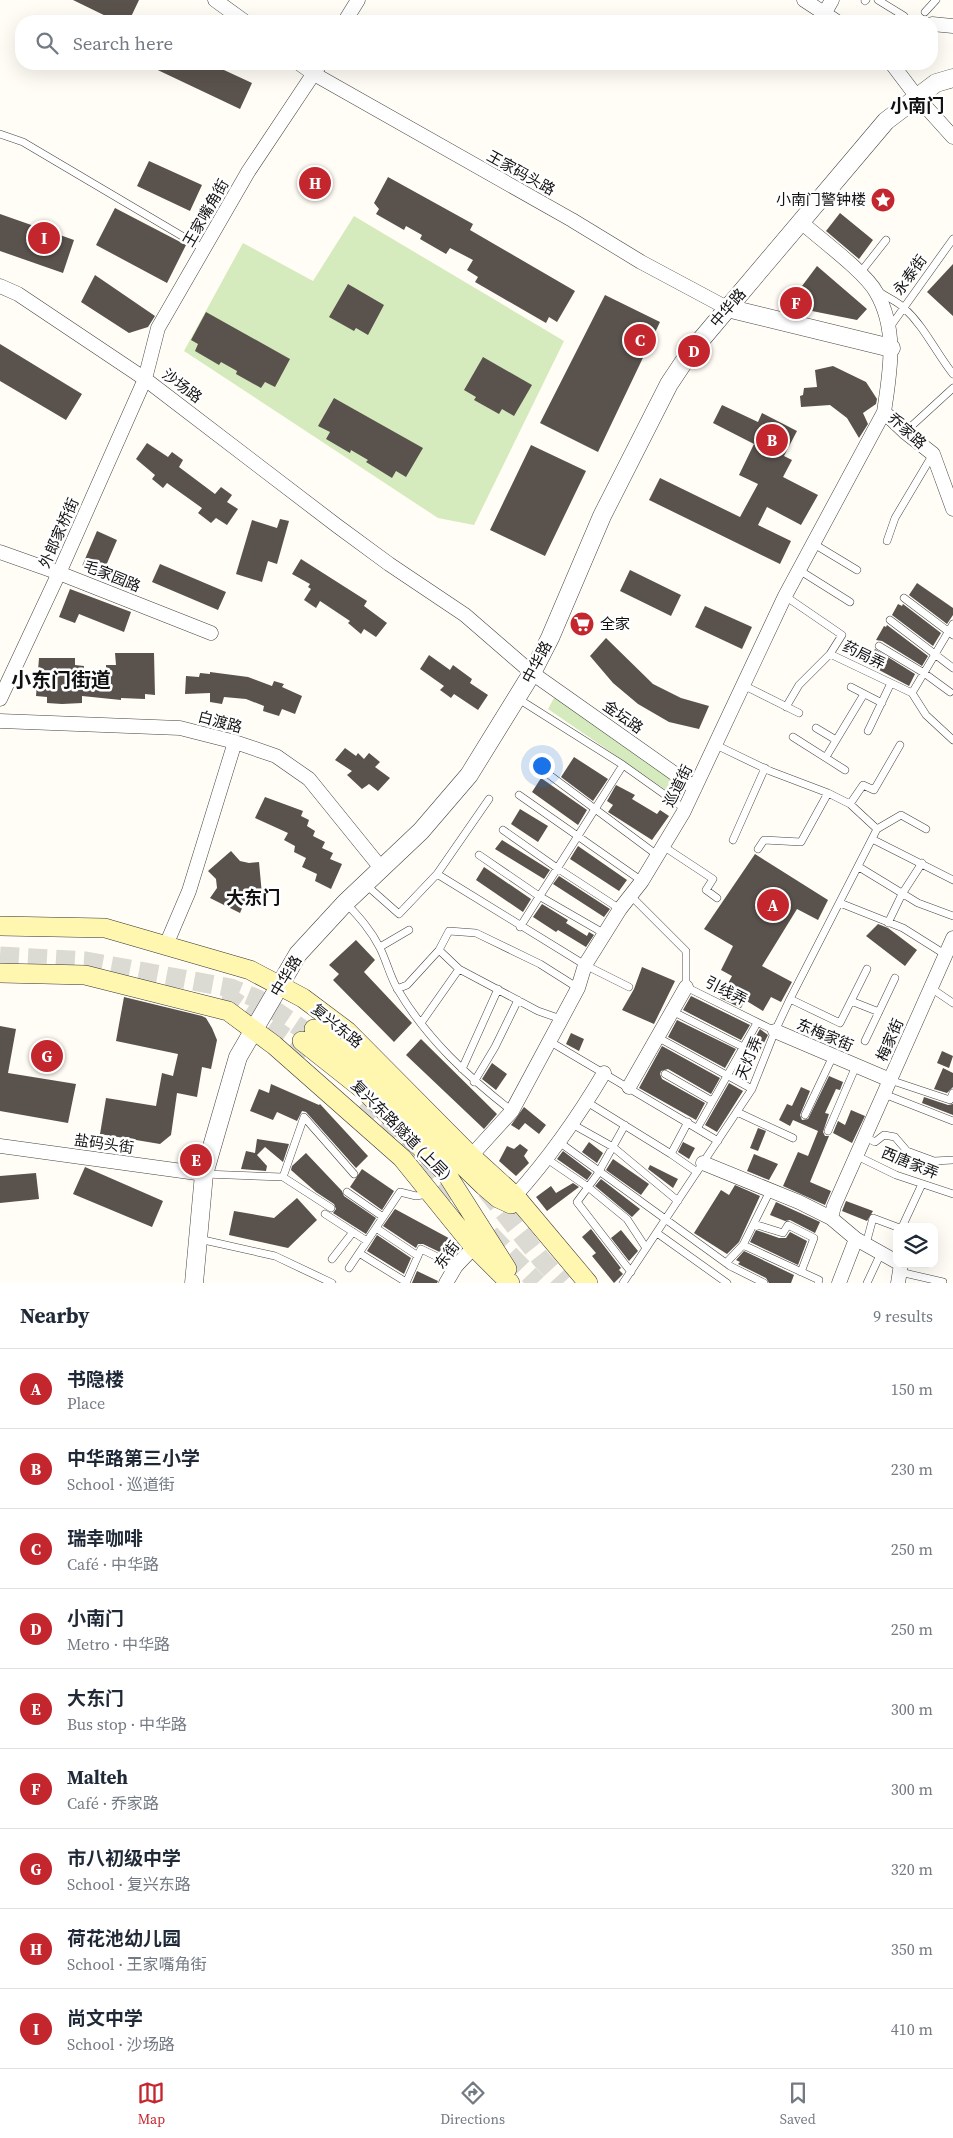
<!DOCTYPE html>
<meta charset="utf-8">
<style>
:root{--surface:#fff;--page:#f2f2f3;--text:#1f2937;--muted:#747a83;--line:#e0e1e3;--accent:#c4262e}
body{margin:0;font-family:"Source Serif 4","Noto Sans SC",serif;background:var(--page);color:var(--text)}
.controls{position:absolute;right:15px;bottom:15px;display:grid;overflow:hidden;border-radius:10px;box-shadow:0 5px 20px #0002}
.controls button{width:45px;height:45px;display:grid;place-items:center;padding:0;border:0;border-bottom:1px solid var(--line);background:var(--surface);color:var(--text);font:25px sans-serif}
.you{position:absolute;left:541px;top:765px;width:18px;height:18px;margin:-12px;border:4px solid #fff;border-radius:50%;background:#1a73e8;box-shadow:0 0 0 8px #1a73e833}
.badge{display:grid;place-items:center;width:32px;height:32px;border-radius:50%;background:var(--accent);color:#fff;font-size:16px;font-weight:700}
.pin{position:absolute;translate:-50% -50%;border:2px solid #fff;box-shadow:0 1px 5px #0006}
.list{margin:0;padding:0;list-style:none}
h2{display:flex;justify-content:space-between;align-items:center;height:65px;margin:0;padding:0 20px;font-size:21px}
h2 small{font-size:16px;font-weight:400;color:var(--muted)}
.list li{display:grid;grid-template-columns:32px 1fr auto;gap:15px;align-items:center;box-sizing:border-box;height:80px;padding:0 20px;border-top:1px solid var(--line)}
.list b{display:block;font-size:19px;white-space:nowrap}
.list p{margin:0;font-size:16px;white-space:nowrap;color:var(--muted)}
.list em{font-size:16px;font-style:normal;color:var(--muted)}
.icon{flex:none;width:28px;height:28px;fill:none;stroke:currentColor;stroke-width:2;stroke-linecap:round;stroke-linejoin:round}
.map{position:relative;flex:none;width:953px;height:1283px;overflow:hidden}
.search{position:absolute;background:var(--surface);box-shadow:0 5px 20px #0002;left:15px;right:15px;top:15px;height:55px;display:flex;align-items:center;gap:12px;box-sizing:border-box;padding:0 18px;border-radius:20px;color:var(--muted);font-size:19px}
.sheet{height:785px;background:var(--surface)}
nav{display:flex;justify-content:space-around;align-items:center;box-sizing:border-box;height:70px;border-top:1px solid var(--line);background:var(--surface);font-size:14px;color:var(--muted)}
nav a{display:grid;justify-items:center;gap:2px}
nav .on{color:var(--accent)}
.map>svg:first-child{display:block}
</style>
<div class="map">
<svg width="953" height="1283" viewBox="0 0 953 1283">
<rect width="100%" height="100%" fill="#fffdf5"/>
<path fill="#d5ebbd" d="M354,216L564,341L474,525L438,518L184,351L243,243L313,281Z
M555,696L686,788L679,799L548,709Z"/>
<path fill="#5a524d" d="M73,0H139L129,21H116Z
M145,64H211L252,83L240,109Z
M149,161L202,185L190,211L137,186Z
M388,177L473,224L470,230L575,291L557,322L549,317L546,323L475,282L478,277L467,270L473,260L450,248L446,254L420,239L422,235L406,226L404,230L376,214L379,209L374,203Z
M115,208L186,245L167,283L96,245Z
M840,213L873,240L859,259L826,231Z
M0,214L74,240L63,273L0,251Z
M953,264V316L927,292Z
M817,266L867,309L857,320L787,306Z
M95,275L155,316L148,327L129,333L81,302Z
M348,284L384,305L368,335L356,328L354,331L329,317Z
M605,295L660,322L598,452L540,423Z
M206,312L290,359L275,387L265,382L261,388L236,374L237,371L221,362L219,365L195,351L198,344L191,340Z
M0,344L82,394L66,420L0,381Z
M483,357L532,385L514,416L502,409L499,414L474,400L476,397L464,390Z
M833,366L866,382L877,399L876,404L863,413L868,424L859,438L847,418L830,405L801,407L800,396L803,395L804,388L817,387L815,370Z
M334,398L423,448L406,477L396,471L392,478L366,462L368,460L351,450L350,453L326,439L330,432L318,426Z
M722,405L758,422L762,413L797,431L784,456L792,460L783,477L818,495L801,525L767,507L758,525L791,541L780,564L649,500L660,478L740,517L758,484L739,475L754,444L713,423Z
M147,443L168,457L172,452L183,460L179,467L215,494L221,487L232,495L227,502L238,509L227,525L216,518L211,523L198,513L202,508L167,483L163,488L152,479L155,475L136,459Z
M531,445L586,471L545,556L490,530Z
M280,519L289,521L277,564L268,561L262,582L236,574L252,520L277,528Z
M97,531L117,540L102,575L82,566Z
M301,559L367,601L364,606L387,623L376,637L364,629L361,634L348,623L350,621L320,601L316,608L304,600L311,589L308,587L310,584L292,574Z
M160,564L226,592L218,610L152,582Z
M630,570L681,595L671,616L620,591Z
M917,583L953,608V615L947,624L909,595Z
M70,589L131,612L124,632L79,614L75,623L59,617Z
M898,604L902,606L903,604L941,633L933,646L892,615Z
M705,606L752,627L742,649L695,627Z
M887,625L928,656L922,666L882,641L876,640L884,626L886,627Z
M606,638L653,684L681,698L709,706L699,729L669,722L638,704L613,683L590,656Z
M875,649L915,674L909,686L866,663Z
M115,653H154L155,695L145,694V699L121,698V700L82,696V703L62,704L47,703V697L36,696L39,658H75V665L84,666L83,674L106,675V665H116Z
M429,655L450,670L453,665L472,679L470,683L488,695L478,710L454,694L451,698L440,690L444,686L420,669Z
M210,672L248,677L272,686L274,681L284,684L282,687L302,696L295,714L282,709L279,716L263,711L264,706L246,699L224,697L222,704L210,702V693L185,694L186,676L199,677L200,673L210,674Z
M345,748L356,756L358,753L364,759L369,753L380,762L375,767L390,778L378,791L369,784L362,789L347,775L352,771L335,760Z
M574,757L608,779L593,801L561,777Z
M541,778L587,810L578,825L532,792Z
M616,785L635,795L632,799L657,814L660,810L669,816L652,840L608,812L613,805L607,801Z
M265,797L303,811L301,816L309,820L307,826L315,831L313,836L325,842L322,848L333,853L330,859L342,864L331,889L315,881L317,874L302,867L306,858L294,852L295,846L284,840L288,833L255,818Z
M520,809L548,826L538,842L511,824Z
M502,840L550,870L544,879L495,849Z
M578,846L627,880L619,891L570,859Z
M231,851L240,861L249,863L259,862L262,895H252L245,901L240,913L210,898L217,888L216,879L208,871Z
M755,854L828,900L818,920L797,909L762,966L792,982L781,1002L771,997L763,1011L745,1000L741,1008L720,998L732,976L721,970L733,946L704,929Z
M484,867L531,899L523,912L476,880Z
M559,876L610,909L604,917L553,884Z
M542,904L568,920L566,923L587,936L589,932L594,935L586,947L558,930L556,932L533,917Z
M878,924L888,928L917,950L905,966L866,936Z
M356,940L375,960L364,972L412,1023L394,1042L333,980L339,974L329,965Z
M642,967L675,981L654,1024L622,1010L634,989Z
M691,996L750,1025L741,1040L683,1010Z
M124,997L202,1016L206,1018L212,1028L217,1040L211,1069L202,1067L197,1097L177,1093L171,1135L160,1144L100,1134L106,1098L156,1106L162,1073L173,1076L178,1054L116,1041Z
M677,1020L736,1049L725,1068L668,1037Z
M0,1026L16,1029L8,1073L76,1084L68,1123L0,1111Z
M760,1029L768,1035L748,1073L738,1067Z
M571,1033L584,1039L579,1051L566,1044Z
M421,1039L497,1114L484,1129L406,1055Z
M662,1046L720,1078L711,1094L668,1069L661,1071L660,1074L662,1079L705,1103L696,1120L639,1088Z
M942,1051L953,1056L949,1068L937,1063Z
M492,1063L507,1074L496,1090L482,1079Z
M943,1068L953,1073V1087L947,1093L934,1089Z
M829,1076L843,1082L840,1090L836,1089L825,1113L829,1114L823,1132L825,1136H829L810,1182L831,1191L825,1205L783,1186L798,1152L808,1156L818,1131L793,1120L790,1126L779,1120L787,1104L792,1106L801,1087L810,1091L800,1115L802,1120L808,1119Z
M729,1083L743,1091L717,1132L705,1125Z
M271,1084L319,1105L320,1104L368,1156L356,1168L306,1112L302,1111L297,1121L277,1112L273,1120L250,1111L259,1089L269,1093Z
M924,1097L948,1105L953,1104V1115L922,1103Z
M524,1107L546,1125L539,1134L525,1123L519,1130L511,1125Z
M851,1110L865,1116L852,1143L833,1133L838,1121L845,1125Z
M758,1128L766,1131L758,1151L750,1148Z
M257,1139L289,1144L283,1162L265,1147L257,1155L267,1166L266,1171L241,1169L246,1151L255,1153Z
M589,1142L603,1153L597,1163L582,1152Z
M683,1142L695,1148L689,1159L678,1152Z
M520,1144L528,1150L524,1156L529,1163L516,1176L499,1161L507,1146L514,1149Z
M563,1151L592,1173L587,1180L557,1159Z
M306,1153L342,1191L344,1196L376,1218L366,1234L333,1213L336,1209L334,1204L316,1192L291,1170L292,1166Z
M754,1154L778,1164L769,1180L747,1171Z
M613,1159L649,1184L641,1195L606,1170Z
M650,1165L678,1179L673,1188L648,1169Z
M85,1167L163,1201L152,1227L73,1194Z
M362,1169L394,1191L382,1210L350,1187Z
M36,1173L39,1199L0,1203V1176Z
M601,1179L640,1209L632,1217L595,1186Z
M573,1183L579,1187L547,1211L536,1197L551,1186L556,1193Z
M735,1185L760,1196L739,1242L727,1254L694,1233L721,1190L729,1195Z
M297,1198L317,1220L288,1248L229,1235L234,1211L274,1218Z
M846,1201L873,1211L867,1221L842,1211Z
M776,1202L820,1222L815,1233L790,1220L785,1221L770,1215Z
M395,1209L456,1242L459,1246L454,1256L452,1258L423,1244H418L416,1248L383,1226Z
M591,1229L621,1268L619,1270L623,1274L614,1283L592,1256L596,1253L582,1237Z
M621,1230L638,1251L629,1261L611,1238Z
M756,1230L779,1238H786L790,1232L807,1241L798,1265L750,1242Z
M377,1235L411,1258L404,1274L367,1251Z
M744,1251L794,1275L791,1283H769L766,1278L738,1264L740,1262L736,1260Z
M417,1271L438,1281L437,1283H412Z"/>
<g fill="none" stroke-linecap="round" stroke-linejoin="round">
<path stroke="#dbdad3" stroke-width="19" stroke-dasharray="19 9" stroke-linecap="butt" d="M0,956L86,961L231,988L258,999L327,1046
M222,997L233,1000L314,1057
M364,1102L459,1202
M486,1190L541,1259L563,1283
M490,1234L537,1283"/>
<defs>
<path id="service" d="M878,0L904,16
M865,1L866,0
M925,12L936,0
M0,134L23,142L204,249
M860,273L886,240
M878,291C886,297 897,301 904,308C925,327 936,353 953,374
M890,327L953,239
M905,432L953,388
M887,541L895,518L933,454
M814,544L857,570
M799,570L850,602
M785,596L842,635L830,654L912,693L926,715L953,740
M904,598L953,635
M890,620L953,668
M879,646L924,673L950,692
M743,685L799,713
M851,687L882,703
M912,693L953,624
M517,698L623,765L685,809
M786,707L799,685L830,654
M816,728L836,740
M868,731L891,683
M793,737L845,770
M716,745L770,771L828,793L850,804L877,829
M826,757L864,694
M540,768L657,855
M519,795L642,881
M850,804L863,785L874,790L900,745
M503,830L557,868L620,909
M872,839L953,880
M733,840L765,768
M663,846L713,879L706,890L717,898
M758,849L764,840L801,842L828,793
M479,855L539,896L605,934
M859,867L918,903L953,916
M437,874L585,965L629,987
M365,884L399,914L437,874L489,799
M631,896L686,951V987L775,1031
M346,903C359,917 371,930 380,948C387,962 390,977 398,990C427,1039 468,1077 512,1111
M840,903L903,928L946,955
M888,923L902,894L922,863
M520,927L623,765
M380,947L409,930
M439,950L459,969L538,1011L561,1019
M931,988L953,1003
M397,989L407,985L439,950L449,931L476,933L540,964L578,988
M790,999L840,1023L867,969
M851,1001L879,1012
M672,1011L743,1047
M421,1023L459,969
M657,1037L752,1089
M549,1041L718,1141
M865,1041L895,978
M462,1069L498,989
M665,1074L712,1101
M890,1080L950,1100L953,1093
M474,1082L495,1047L518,1000
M884,1094L953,1121
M587,1102L671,1154L697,1172
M737,1112L793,1138
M805,1115L833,1056
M572,1124L613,1147L678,1201
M625,1125L597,1175L577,1202L631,1272
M698,1127L757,1023
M828,1131L856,1066
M865,1137L875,1142L884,1135L895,1137L907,1151L934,1161L953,1160
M559,1142L730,1266L764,1283
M671,1154L688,1122
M857,1156L896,1175L953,1194
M547,1159L588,1187L627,1219L646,1248
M204,1174L283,1177L331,1208
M283,1177L304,1117L354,1174
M347,1192L383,1217
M325,1214L367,1241
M754,1224L783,1233L788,1225L814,1238L801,1272
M902,1227L922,1184
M376,1228L418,1256
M657,1233L727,1283
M199,1239L275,1256L332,1283
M866,1244L873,1218L897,1227
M743,1245L819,1280L818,1283
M359,1253L406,1282
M332,1259L353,1232
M726,1263L743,1245L770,1191
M349,1268L400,1192L416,1196L428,1194
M900,1272L943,1282
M406,1283L421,1249L456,1266
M623,1283L752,1089L775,1031L790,999L877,829L901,815L926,829
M867,1283L881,1253"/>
<path id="minor" d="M215,0L244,21
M804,0L836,21
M824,14L832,0
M345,21L358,0
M932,24L953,26
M300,64L314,74L572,220L641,262L727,308
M892,64L917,97L953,137
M801,222C820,239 865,272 876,292C898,329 890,372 884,412L905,432L933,454L953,509
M0,286L18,294L145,379L336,525L389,564L465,615L532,673L695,788
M0,552L59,573L211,633
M0,699L59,573L145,379L158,328L248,172L320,64
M0,721L180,728L235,742L276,756L309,779L381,868
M166,945L189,891L235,742
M775,1031L890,1080
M629,1087L686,987
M0,1146L204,1174
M471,1156L512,1111L578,988L585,965L620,909L642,881L683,813L785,596L884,412
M703,1163L799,1202L831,1218L856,1239L897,1262
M515,1196C549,1158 578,1117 604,1073
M831,1218L834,1206L953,938
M446,1283L456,1266L474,1247
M839,1283L856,1239
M898,1283L901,1264"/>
<path id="tertiary" d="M727,308L891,348
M194,1283L204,1174L238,1057L298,954L345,903L421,831L469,775L532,673L550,638L602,516L669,384L689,354L886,121L936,83L953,78"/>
<path id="secondary" d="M0,926L105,928L250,970L303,998L347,1031L471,1156L515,1196L588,1283
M0,973L85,975L228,1011L274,1045L402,1158L474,1247L510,1283
M314,1029L362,1068L484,1186L498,1198L511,1204
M302,1041L365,1091L446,1173L507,1269"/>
</defs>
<use href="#service" stroke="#444" stroke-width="8"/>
<use href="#minor" stroke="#444" stroke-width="15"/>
<use href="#tertiary" stroke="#444" stroke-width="19"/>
<use href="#secondary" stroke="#333" stroke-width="20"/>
<use href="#service" stroke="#fff" stroke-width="7"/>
<use href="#minor" stroke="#fff" stroke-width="14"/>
<use href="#tertiary" stroke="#fff" stroke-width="18"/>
<use href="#secondary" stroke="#fff6b0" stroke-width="19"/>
</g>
<defs>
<symbol id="sight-disc" viewBox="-11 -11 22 22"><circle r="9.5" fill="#c4262e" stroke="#fff"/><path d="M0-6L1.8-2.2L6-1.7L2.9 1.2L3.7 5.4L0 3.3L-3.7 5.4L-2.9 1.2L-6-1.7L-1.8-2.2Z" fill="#fff"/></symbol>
<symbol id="supermarket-disc" viewBox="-11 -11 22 22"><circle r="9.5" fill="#c4262e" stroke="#fff"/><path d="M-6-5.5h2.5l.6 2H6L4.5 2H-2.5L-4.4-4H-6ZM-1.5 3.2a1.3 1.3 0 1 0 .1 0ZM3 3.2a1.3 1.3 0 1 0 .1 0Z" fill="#fff"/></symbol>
</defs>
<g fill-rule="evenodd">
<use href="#sight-disc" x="869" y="186" width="28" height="28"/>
<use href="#supermarket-disc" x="568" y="610" width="28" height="28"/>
</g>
<g text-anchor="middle" stroke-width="5" stroke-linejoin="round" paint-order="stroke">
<g font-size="15" fill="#111" stroke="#fff">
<text transform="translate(521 173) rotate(29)" y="5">王家码头路</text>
<text transform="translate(206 213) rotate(-60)" y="5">王家嘴角街</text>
<text transform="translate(910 275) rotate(-54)" y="5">永泰街</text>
<text transform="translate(728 308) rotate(-49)" y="5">中华路</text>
<text transform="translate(182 386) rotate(37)" y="5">沙场路</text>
<text transform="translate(907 431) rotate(42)" y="5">乔家路</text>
<text transform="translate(59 533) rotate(-66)" y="5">外郎家桥街</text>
<text transform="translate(112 576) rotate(22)" y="5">毛家园路</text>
<text transform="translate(864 655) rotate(26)" y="5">药局弄</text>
<text transform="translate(537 662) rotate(-62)" y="5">中华路</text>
<text transform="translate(623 717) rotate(35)" y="5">金坛路</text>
<text transform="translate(220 722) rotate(15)" y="5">白渡路</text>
<text transform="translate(678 786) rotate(-63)" y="5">巡道街</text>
<text transform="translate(286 976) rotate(-59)" y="5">中华路</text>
<text transform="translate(726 991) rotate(27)" y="5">引线弄</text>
<text transform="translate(337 1026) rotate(39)" y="5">复兴东路</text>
<text transform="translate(825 1035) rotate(23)" y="5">东梅家街</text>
<text transform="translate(890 1040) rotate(-66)" y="5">梅家街</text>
<text transform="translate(749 1058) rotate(-68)" y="5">天灯弄</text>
<text transform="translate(401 1130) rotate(45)" y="5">复兴东路隧道 (上层)</text>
<text transform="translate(104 1144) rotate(8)" y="5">盐码头街</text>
<text transform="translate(910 1163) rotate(22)" y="5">西唐家弄</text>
<text transform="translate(447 1255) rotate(-53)" y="5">东街</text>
</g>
<g font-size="15" fill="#111" stroke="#fff" text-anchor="end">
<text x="866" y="205">小南门警钟楼</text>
<text x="600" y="629" text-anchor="start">全家</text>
</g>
<g font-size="18" font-weight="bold" fill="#111" stroke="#fff">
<text x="917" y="112">小南门</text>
<text x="253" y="904">大东门</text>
</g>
<g font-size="20" font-weight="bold" fill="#111" stroke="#fff">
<text x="61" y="687">小东门街道</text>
</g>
</g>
</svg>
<div class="controls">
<button><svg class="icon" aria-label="layers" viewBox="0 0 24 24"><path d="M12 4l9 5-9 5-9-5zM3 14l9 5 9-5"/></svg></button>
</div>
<div class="you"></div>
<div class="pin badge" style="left:773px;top:905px">A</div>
<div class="pin badge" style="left:772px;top:440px">B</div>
<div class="pin badge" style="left:640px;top:340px">C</div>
<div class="pin badge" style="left:694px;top:351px">D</div>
<div class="pin badge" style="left:196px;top:1160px">E</div>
<div class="pin badge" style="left:796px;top:303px">F</div>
<div class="pin badge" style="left:47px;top:1056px">G</div>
<div class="pin badge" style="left:315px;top:183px">H</div>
<div class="pin badge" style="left:44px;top:238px">I</div>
<div class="search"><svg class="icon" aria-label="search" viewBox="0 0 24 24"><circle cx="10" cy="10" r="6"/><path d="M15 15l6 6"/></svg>Search here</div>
</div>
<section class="sheet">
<h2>Nearby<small>9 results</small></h2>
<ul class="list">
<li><span class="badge">A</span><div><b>书隐楼</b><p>Place</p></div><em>150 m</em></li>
<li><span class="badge">B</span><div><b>中华路第三小学</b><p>School · 巡道街</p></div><em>230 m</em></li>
<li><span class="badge">C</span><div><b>瑞幸咖啡</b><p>Café · 中华路</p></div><em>250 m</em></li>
<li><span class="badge">D</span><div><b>小南门</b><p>Metro · 中华路</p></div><em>250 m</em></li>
<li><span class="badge">E</span><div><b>大东门</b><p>Bus stop · 中华路</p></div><em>300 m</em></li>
<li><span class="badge">F</span><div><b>Malteh</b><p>Café · 乔家路</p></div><em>300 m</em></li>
<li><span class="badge">G</span><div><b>市八初级中学</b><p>School · 复兴东路</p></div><em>320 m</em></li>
<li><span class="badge">H</span><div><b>荷花池幼儿园</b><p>School · 王家嘴角街</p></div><em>350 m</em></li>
<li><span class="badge">I</span><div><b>尚文中学</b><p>School · 沙场路</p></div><em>410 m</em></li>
</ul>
</section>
<nav>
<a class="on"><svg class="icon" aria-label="map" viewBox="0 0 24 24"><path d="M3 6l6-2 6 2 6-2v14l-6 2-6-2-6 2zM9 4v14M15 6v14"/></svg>Map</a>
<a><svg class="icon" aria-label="directions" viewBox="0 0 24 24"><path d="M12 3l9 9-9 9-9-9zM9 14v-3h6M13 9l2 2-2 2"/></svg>Directions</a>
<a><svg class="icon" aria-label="saved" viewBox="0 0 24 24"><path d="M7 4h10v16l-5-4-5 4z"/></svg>Saved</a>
</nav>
